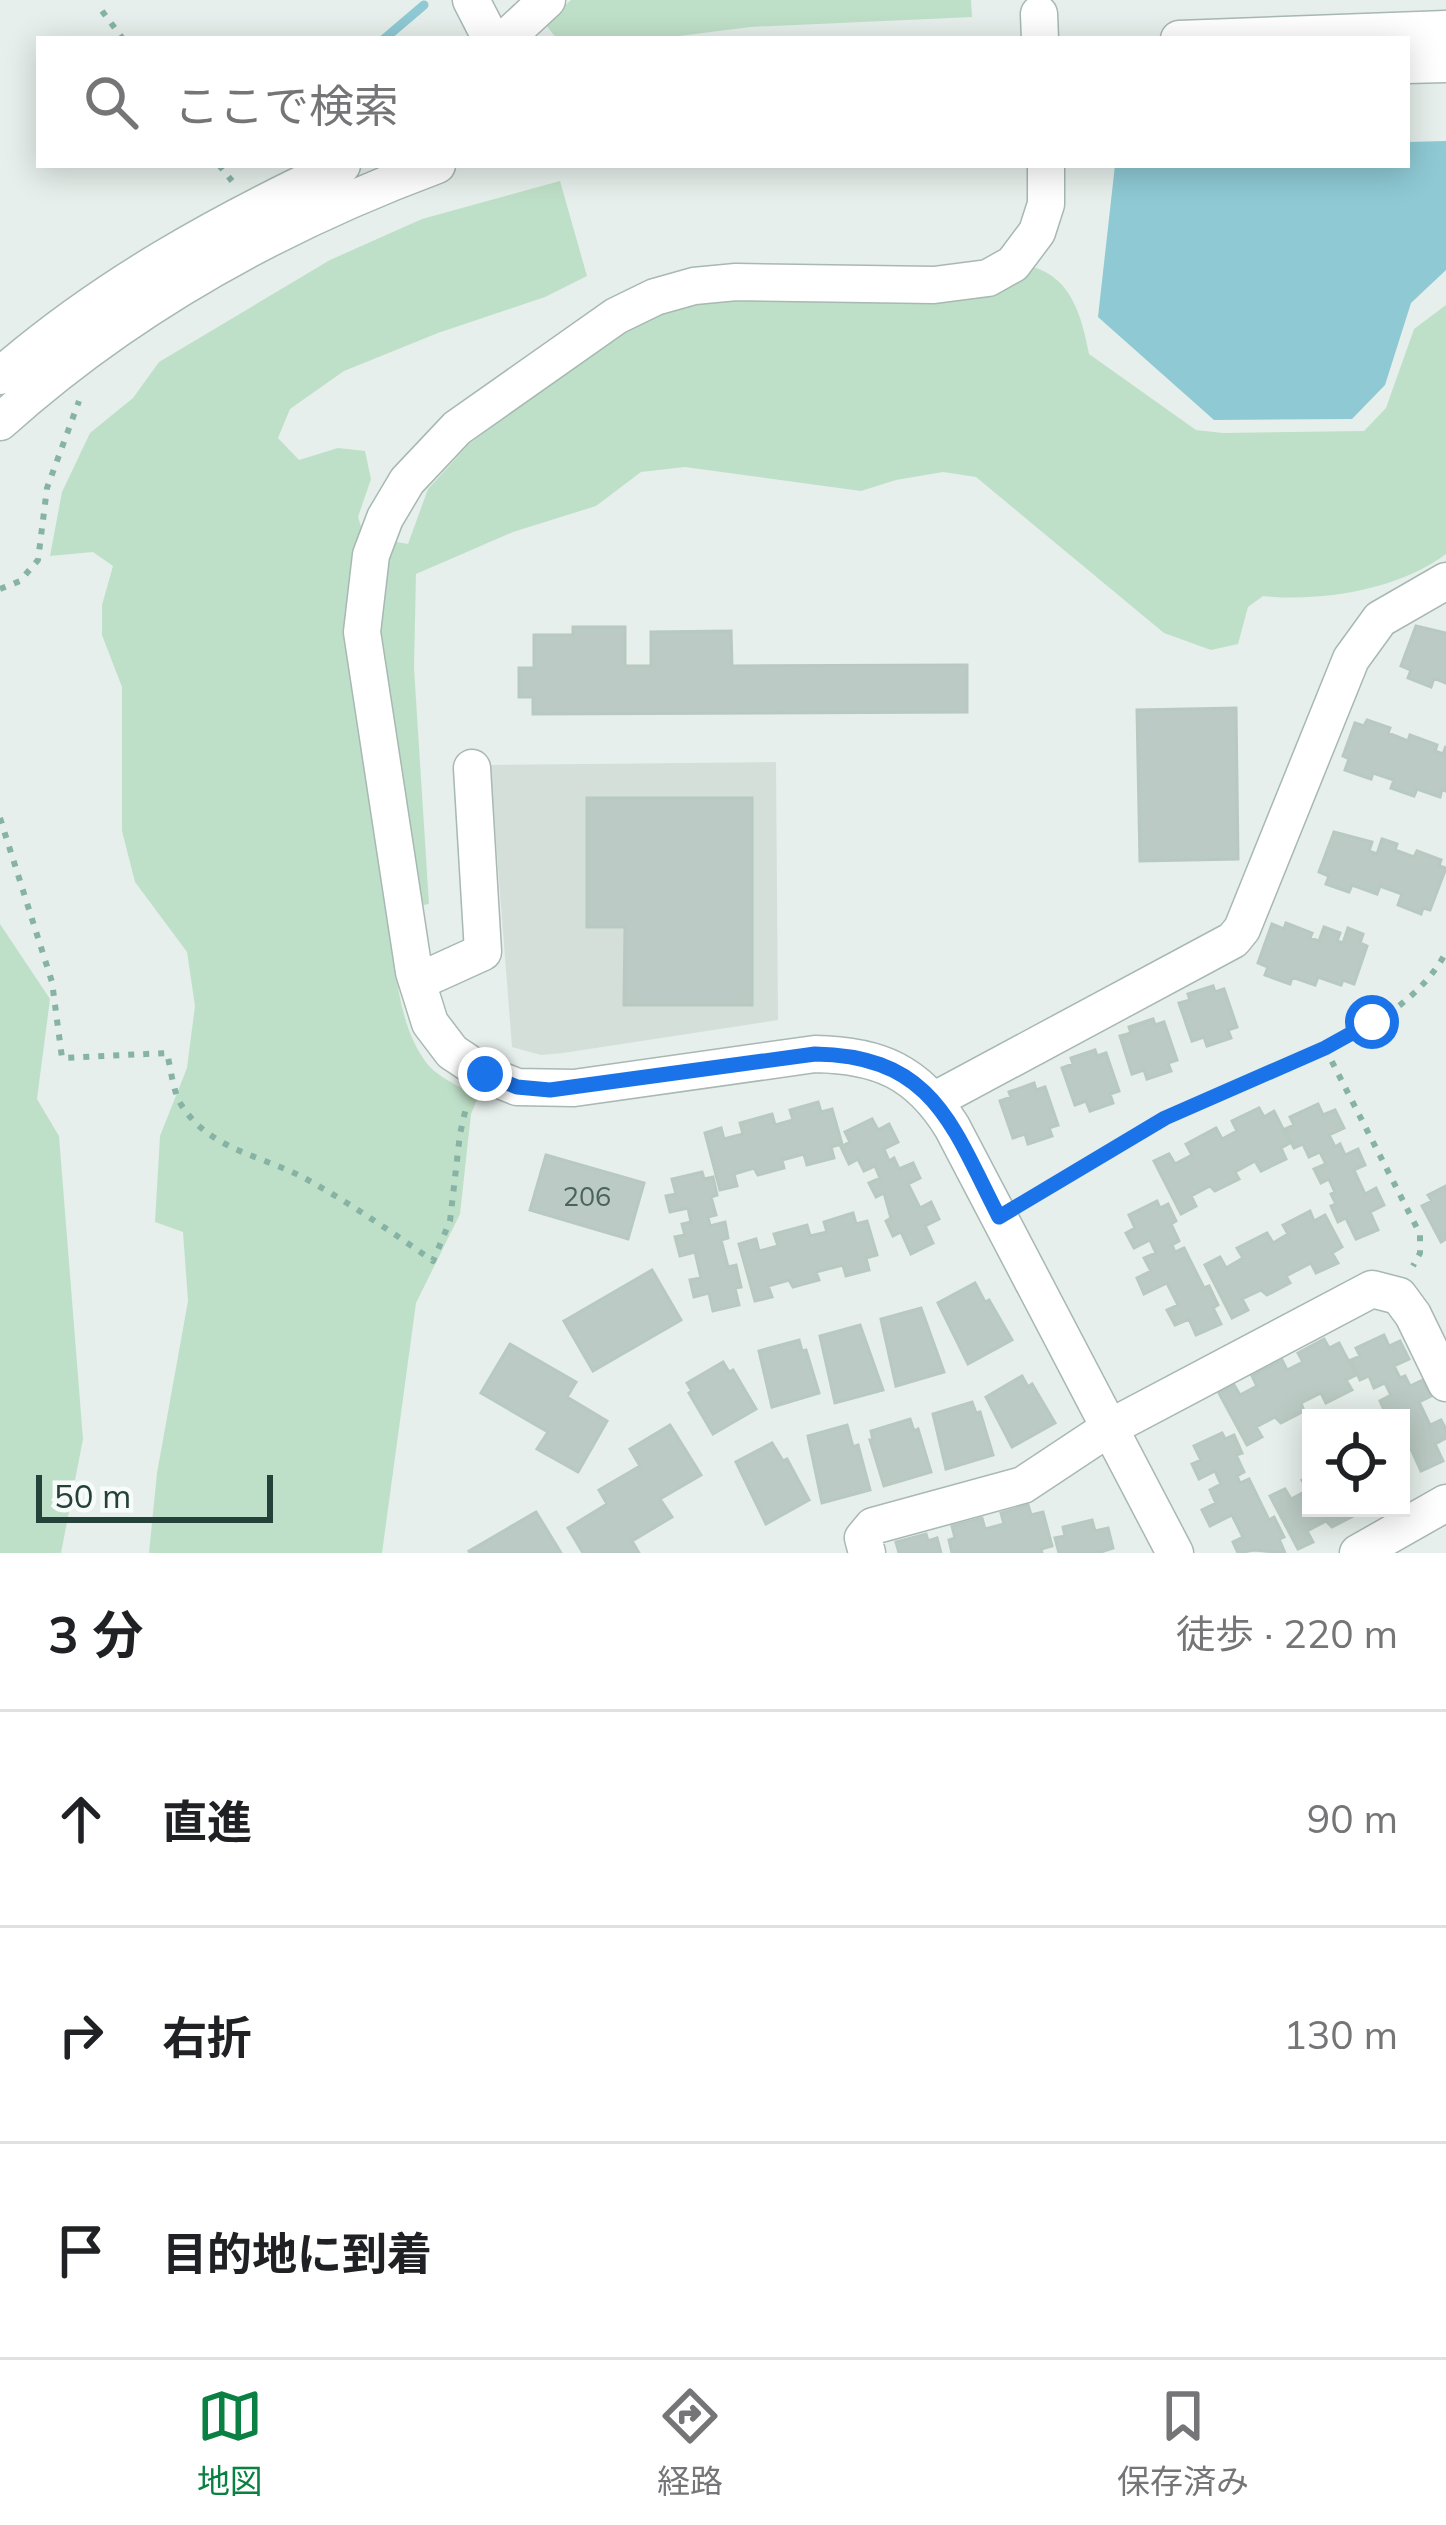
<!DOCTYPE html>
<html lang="ja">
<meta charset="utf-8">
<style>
:root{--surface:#fff;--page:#f2f2f2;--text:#202124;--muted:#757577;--line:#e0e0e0;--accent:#0b8043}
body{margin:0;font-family:Mulish,"Noto Sans JP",sans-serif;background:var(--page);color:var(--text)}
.controls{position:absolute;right:36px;bottom:36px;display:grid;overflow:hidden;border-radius:0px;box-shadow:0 6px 30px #0003}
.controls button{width:108px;height:108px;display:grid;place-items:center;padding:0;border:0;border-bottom:3px solid var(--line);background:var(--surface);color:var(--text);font:60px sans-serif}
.scale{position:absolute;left:36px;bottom:30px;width:237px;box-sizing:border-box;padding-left:12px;border:6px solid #24423a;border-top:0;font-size:33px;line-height:42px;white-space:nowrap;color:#24423a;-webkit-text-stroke:9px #f7fbf9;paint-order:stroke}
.stop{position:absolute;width:36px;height:36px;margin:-27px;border:9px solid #1a73e8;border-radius:50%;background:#fff}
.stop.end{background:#1a73e8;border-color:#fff;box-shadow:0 3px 12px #0008}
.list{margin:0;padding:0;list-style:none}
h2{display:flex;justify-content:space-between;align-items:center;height:156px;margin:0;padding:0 48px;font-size:51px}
h2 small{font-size:39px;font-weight:400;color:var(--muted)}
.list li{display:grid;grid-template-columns:78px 1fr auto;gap:36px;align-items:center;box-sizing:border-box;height:216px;padding:0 48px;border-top:3px solid var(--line)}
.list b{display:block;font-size:45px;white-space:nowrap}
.list em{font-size:39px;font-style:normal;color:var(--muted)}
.icon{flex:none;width:66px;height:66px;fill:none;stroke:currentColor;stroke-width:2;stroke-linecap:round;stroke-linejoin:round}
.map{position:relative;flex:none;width:1446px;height:1553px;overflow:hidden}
.search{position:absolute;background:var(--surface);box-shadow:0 6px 30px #0003;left:36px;right:36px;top:36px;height:132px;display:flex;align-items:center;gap:30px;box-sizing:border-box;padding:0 42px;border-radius:0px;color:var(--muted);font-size:45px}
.sheet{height:804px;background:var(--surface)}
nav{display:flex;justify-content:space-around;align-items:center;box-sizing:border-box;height:168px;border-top:3px solid var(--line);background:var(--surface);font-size:33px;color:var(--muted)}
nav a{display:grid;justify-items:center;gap:6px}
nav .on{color:var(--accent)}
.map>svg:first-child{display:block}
</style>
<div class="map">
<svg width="1446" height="1553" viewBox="0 0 1446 1553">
<rect width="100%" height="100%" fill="#e6efeb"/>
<path fill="#d4dfda" d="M776,762L778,1020L563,1053L541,1055L512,1047L490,765Z"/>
<path fill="#bfe0c8" d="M571,0H971L972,17L750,27L656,39H557L545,24Z
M560,181L587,276L545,297L438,333L344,371L290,409L278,438L299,460L338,448L365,451L371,479L358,517L364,536L408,544L428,489L469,444L578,360L647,312L702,295L1033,267C1072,278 1082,318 1089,354L1196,430L1223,433L1364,431L1386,408L1414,329L1446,305V554C1398,590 1321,602 1263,596L1248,607L1238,644L1211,650L1164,633L976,477L943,472L896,480L861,491L685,467L641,472L596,506L513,532L416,574L414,668L429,904L389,911C395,960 396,1026 429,1066C441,1079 463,1088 478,1097L471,1114L460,1214L416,1303L382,1553H149L157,1473L188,1301L183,1232L155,1222L160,1136L187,1068L195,1006L187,952L135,882L122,831V687L102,635V605L113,566L93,552L50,556L62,492L90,433L133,398L159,362L330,260L422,219Z
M0,924L50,999L37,1099L59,1136L83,1439L61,1553H0Z"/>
<path fill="#8ec9d4" d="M1446,141V270L1411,303L1385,385L1352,419L1214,420L1098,317L1115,165H1407V142Z"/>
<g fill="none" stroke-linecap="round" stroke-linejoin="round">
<path stroke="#8ec9d4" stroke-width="9" d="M384,39L424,5"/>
</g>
<path fill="#bbcac4" stroke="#b8c9c2" stroke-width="3" d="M1416,626L1446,633V683L1434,678L1431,687L1408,678L1411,670L1401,666Z
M573,627H625V666H651V632L731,631L732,666L967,665V712L533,714V697H519V668H534V635H573Z
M1236,708L1238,859L1140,861L1137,710Z
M1367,720L1390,728L1388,733L1408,741L1410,735L1437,745L1435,751L1443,754L1446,746V791L1442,789L1440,797L1417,789L1414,796L1391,788L1394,780L1373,773L1371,779L1345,770L1349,759L1343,756L1355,723L1364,726Z
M587,798H752V1005H624L625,927H587Z
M1334,832L1372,842L1369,851L1377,854L1382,839L1397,844L1395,850L1414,857L1417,851L1441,860L1439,866L1446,868L1430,910L1423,908L1421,914L1398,905L1402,894L1380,886L1377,894L1352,885L1349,892L1326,884L1329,876L1319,872Z
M1286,923L1312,933L1310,938L1319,941L1324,927L1340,933L1337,941L1343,943L1348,928L1363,934L1360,943L1367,946L1354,984L1343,980L1341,985L1318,977L1315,985L1292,977L1290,984L1265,975L1268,967L1258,963L1272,924L1284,929Z
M1213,986L1215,992L1224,989L1237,1027L1228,1030L1231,1038L1207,1046L1204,1037L1192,1041L1179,1003L1190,1000L1188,994Z
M1153,1019L1155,1025L1164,1022L1177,1060L1168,1063L1171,1071L1147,1079L1144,1070L1132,1074L1120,1036L1131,1033L1129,1027Z
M1095,1050L1097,1056L1106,1053L1119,1091L1110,1094L1113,1103L1090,1111L1086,1101L1075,1105L1062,1068L1073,1064L1071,1058Z
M1034,1083L1036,1090L1045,1087L1058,1125L1049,1128L1052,1136L1028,1144L1025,1134L1013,1138L1000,1101L1011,1097L1009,1092Z
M818,1102L821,1112L832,1109L842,1144L831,1147L834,1158L807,1165L804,1154L782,1160L784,1168L758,1175L754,1168L734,1174L737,1186L720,1190L705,1133L721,1128L724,1139L743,1134L740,1123L772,1114L775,1125L793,1120L790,1110Z
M1318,1104L1323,1115L1335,1110L1344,1128L1329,1135L1335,1147L1340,1144L1345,1155L1358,1149L1365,1165L1354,1170L1365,1194L1376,1188L1384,1205L1370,1212L1378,1230L1356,1239L1346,1218L1338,1222L1331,1206L1336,1204L1331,1194L1335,1192L1329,1179L1321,1183L1314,1169L1326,1164L1320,1152L1309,1157L1303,1144L1294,1148L1285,1129L1294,1125L1290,1117Z
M1259,1108L1264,1117L1274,1111L1290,1143L1281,1148L1286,1159L1261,1171L1255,1161L1235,1172L1239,1179L1215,1191L1210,1186L1191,1196L1196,1206L1181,1214L1154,1161L1169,1154L1175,1164L1192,1155L1186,1144L1216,1128L1222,1139L1237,1131L1232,1121Z
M872,1119L878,1130L889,1124L898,1142L884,1149L889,1161L894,1158L899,1169L913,1163L920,1178L908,1184L920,1208L931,1202L939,1219L925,1226L933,1243L911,1254L901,1232L893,1236L886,1221L891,1218L884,1193L876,1197L869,1183L880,1178L875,1166L864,1171L858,1159L849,1164L841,1147L850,1142L845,1132Z
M546,1155L644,1183L628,1239L530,1210Z
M702,1172L704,1179L713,1177L717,1195L711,1197L716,1215L708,1217L710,1226L725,1222L728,1238L721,1240L728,1267L736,1265L741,1287L735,1288L739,1305L713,1311L709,1293L694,1297L690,1280L701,1278L695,1252L680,1256L675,1237L685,1235L682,1224L691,1222L688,1208L670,1212L666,1196L676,1194L672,1179Z
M1446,1186V1239L1441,1242L1422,1206L1432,1201L1428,1195Z
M1157,1201L1160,1208L1168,1204L1176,1221L1171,1224L1179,1241L1172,1245L1175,1252L1184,1248L1204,1288L1209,1286L1218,1305L1213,1308L1221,1324L1196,1335L1189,1319L1175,1325L1167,1310L1178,1305L1167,1283L1144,1294L1137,1278L1151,1271L1144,1258L1156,1253L1150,1240L1134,1248L1126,1233L1135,1228L1129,1215Z
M1310,1211L1314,1221L1325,1215L1342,1247L1332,1253L1338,1263L1316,1273L1311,1263L1286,1276L1290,1283L1267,1295L1261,1290L1242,1299L1248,1310L1232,1318L1205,1265L1220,1257L1226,1268L1243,1258L1237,1248L1267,1233L1273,1243L1288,1234L1283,1225Z
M853,1213L856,1224L867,1221L877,1255L866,1258L869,1270L846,1276L843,1265L816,1272L819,1280L793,1287L789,1280L768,1286L772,1297L755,1301L739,1244L756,1239L759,1251L778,1246L774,1234L807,1225L810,1236L827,1232L824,1222Z
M652,1270L681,1320L593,1371L564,1321Z
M975,1283L985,1302L989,1300L1012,1340L968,1364L938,1303Z
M921,1308L944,1372L896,1386L881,1319Z
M860,1325L883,1390L835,1403L820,1336Z
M1384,1335L1389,1346L1400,1341L1409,1359L1394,1366L1400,1378L1405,1376L1410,1386L1423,1380L1431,1396L1419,1402L1430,1425L1441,1420L1446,1429V1438L1435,1444L1443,1461L1421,1471L1411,1449L1403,1453L1401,1448V1418L1394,1411L1386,1414L1380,1401L1391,1395L1385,1383L1374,1388L1369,1376L1360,1380L1351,1360L1360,1356L1356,1348Z
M1324,1339L1329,1348L1339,1343L1356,1375L1346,1380L1352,1390L1326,1403L1321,1393L1301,1403L1304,1411L1281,1423L1275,1417L1256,1427L1262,1437L1247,1445L1219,1393L1234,1385L1240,1395L1257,1386L1252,1376L1282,1360L1287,1370L1303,1362L1298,1353Z
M799,1340L802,1351L806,1350L819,1393L772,1407L759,1351Z
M510,1344L576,1382L567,1397L607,1421L578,1472L537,1449L548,1432L481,1393Z
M723,1362L729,1372L733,1370L756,1409L713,1434L689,1393L692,1391L687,1383Z
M1022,1376L1028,1387L1032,1384L1055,1423L1012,1447L986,1397Z
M972,1402L976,1413L980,1412L993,1455L946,1469L933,1414Z
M910,1419L914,1431L918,1429L931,1472L884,1486L870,1440H873L871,1431Z
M670,1425L701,1475L660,1499L672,1517L632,1541L639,1553H583L568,1528L607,1504L599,1490L640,1466L630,1449Z
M847,1425L853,1447L858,1445L870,1490L822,1503L808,1436Z
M1222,1433L1225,1439L1234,1435L1242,1453L1236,1455L1244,1472L1237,1476L1240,1483L1249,1479L1269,1520L1274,1517L1284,1537L1279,1539L1285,1553L1254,1550L1238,1553L1233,1542L1243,1537L1232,1515L1210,1526L1202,1510L1216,1503L1210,1490L1221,1484L1215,1471L1199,1479L1192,1464L1201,1460L1194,1446Z
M772,1443L783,1461L787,1459L809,1500L766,1524L736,1462Z
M1311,1475V1508H1352L1355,1515L1332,1527L1326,1521L1307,1531L1313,1542L1298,1549L1270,1496L1285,1489L1291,1499L1308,1490L1302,1480Z
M1028,1505L1031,1515L1043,1512L1052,1546L1041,1549L1042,1553H952L949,1540L955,1538L952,1526L982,1518L985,1529L1004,1524L1001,1513Z
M536,1512L561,1553H470L469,1551Z
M1092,1520L1095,1531L1108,1528L1113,1548L1098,1553H1059L1055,1538L1065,1536L1063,1527Z
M926,1534L928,1541L937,1538L941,1553H899L896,1542Z"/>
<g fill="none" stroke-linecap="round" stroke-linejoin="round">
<defs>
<path id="minor" d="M471,0L491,39
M1039,14L1040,39
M505,39L547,0
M1179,39L1446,29
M1407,65L1446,64
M1046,165V204L1037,232L1013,264L988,278L934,285L736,282L694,286L655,297L616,316L457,428L407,481L385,518L371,555L362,632L414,972L430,1023L452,1052L485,1074L517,1087L574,1088L815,1054C879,1055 918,1072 952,1127L1175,1553
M0,376C102,287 220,222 342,165
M0,422C127,308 278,224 437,165
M417,982L483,952L472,768
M935,1100L1233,940L1242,929L1351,659L1380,619L1446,581
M867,1553L863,1538L873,1526L1023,1485L1109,1428L1372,1289L1399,1296L1413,1315L1446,1383
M1358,1553L1446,1503"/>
</defs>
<use href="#minor" stroke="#a8b8b2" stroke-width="39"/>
<path stroke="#86b3a5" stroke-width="6" stroke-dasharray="6 9" stroke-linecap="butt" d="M102,11L123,39
M219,165L232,181
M0,589L20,581L38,560L47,488L79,401
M0,818L52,982L62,1058L167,1053C171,1069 173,1093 182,1106C211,1151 265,1156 308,1180C351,1204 392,1232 433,1261L450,1221L460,1134L467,1103
M1325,1048L1420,1234V1253L1413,1266
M1029,1201C1075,1176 1117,1143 1163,1118C1248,1074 1400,1041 1446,952"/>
<use href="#minor" stroke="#fff" stroke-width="36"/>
</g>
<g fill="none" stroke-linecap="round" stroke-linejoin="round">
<path stroke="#1a73e8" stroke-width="15" d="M485,1074L517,1087L550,1090L815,1054C934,1056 952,1126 999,1217L1165,1118L1325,1048L1372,1022"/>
</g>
<g text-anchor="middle" stroke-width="12" stroke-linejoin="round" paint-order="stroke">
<g font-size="27" fill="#4a645c">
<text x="587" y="1206">206</text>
</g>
</g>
</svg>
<div class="controls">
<button><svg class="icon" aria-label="locate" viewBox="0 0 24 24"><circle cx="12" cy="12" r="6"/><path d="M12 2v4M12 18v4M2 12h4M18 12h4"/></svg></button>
</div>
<div class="scale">50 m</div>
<div class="stop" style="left:1372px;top:1022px"></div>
<div class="stop end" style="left:485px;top:1074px"></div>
<div class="search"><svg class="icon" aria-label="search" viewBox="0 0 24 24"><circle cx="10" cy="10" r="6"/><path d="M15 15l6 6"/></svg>ここで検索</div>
</div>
<section class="sheet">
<h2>3 分<small>徒歩 · 220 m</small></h2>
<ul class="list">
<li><svg class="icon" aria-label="ahead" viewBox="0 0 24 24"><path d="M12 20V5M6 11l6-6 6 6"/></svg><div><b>直進</b></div><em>90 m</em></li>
<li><svg class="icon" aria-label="right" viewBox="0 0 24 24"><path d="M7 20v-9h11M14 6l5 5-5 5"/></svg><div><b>右折</b></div><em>130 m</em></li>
<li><svg class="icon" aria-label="arrive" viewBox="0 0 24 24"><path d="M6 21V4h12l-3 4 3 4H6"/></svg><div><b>目的地に到着</b></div></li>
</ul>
</section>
<nav>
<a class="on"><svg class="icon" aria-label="map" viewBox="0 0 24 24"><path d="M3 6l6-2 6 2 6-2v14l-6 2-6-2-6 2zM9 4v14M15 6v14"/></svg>地図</a>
<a><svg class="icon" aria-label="directions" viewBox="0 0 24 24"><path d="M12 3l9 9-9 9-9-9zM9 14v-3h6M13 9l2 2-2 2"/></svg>経路</a>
<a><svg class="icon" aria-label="saved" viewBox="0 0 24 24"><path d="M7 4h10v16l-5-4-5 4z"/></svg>保存済み</a>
</nav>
